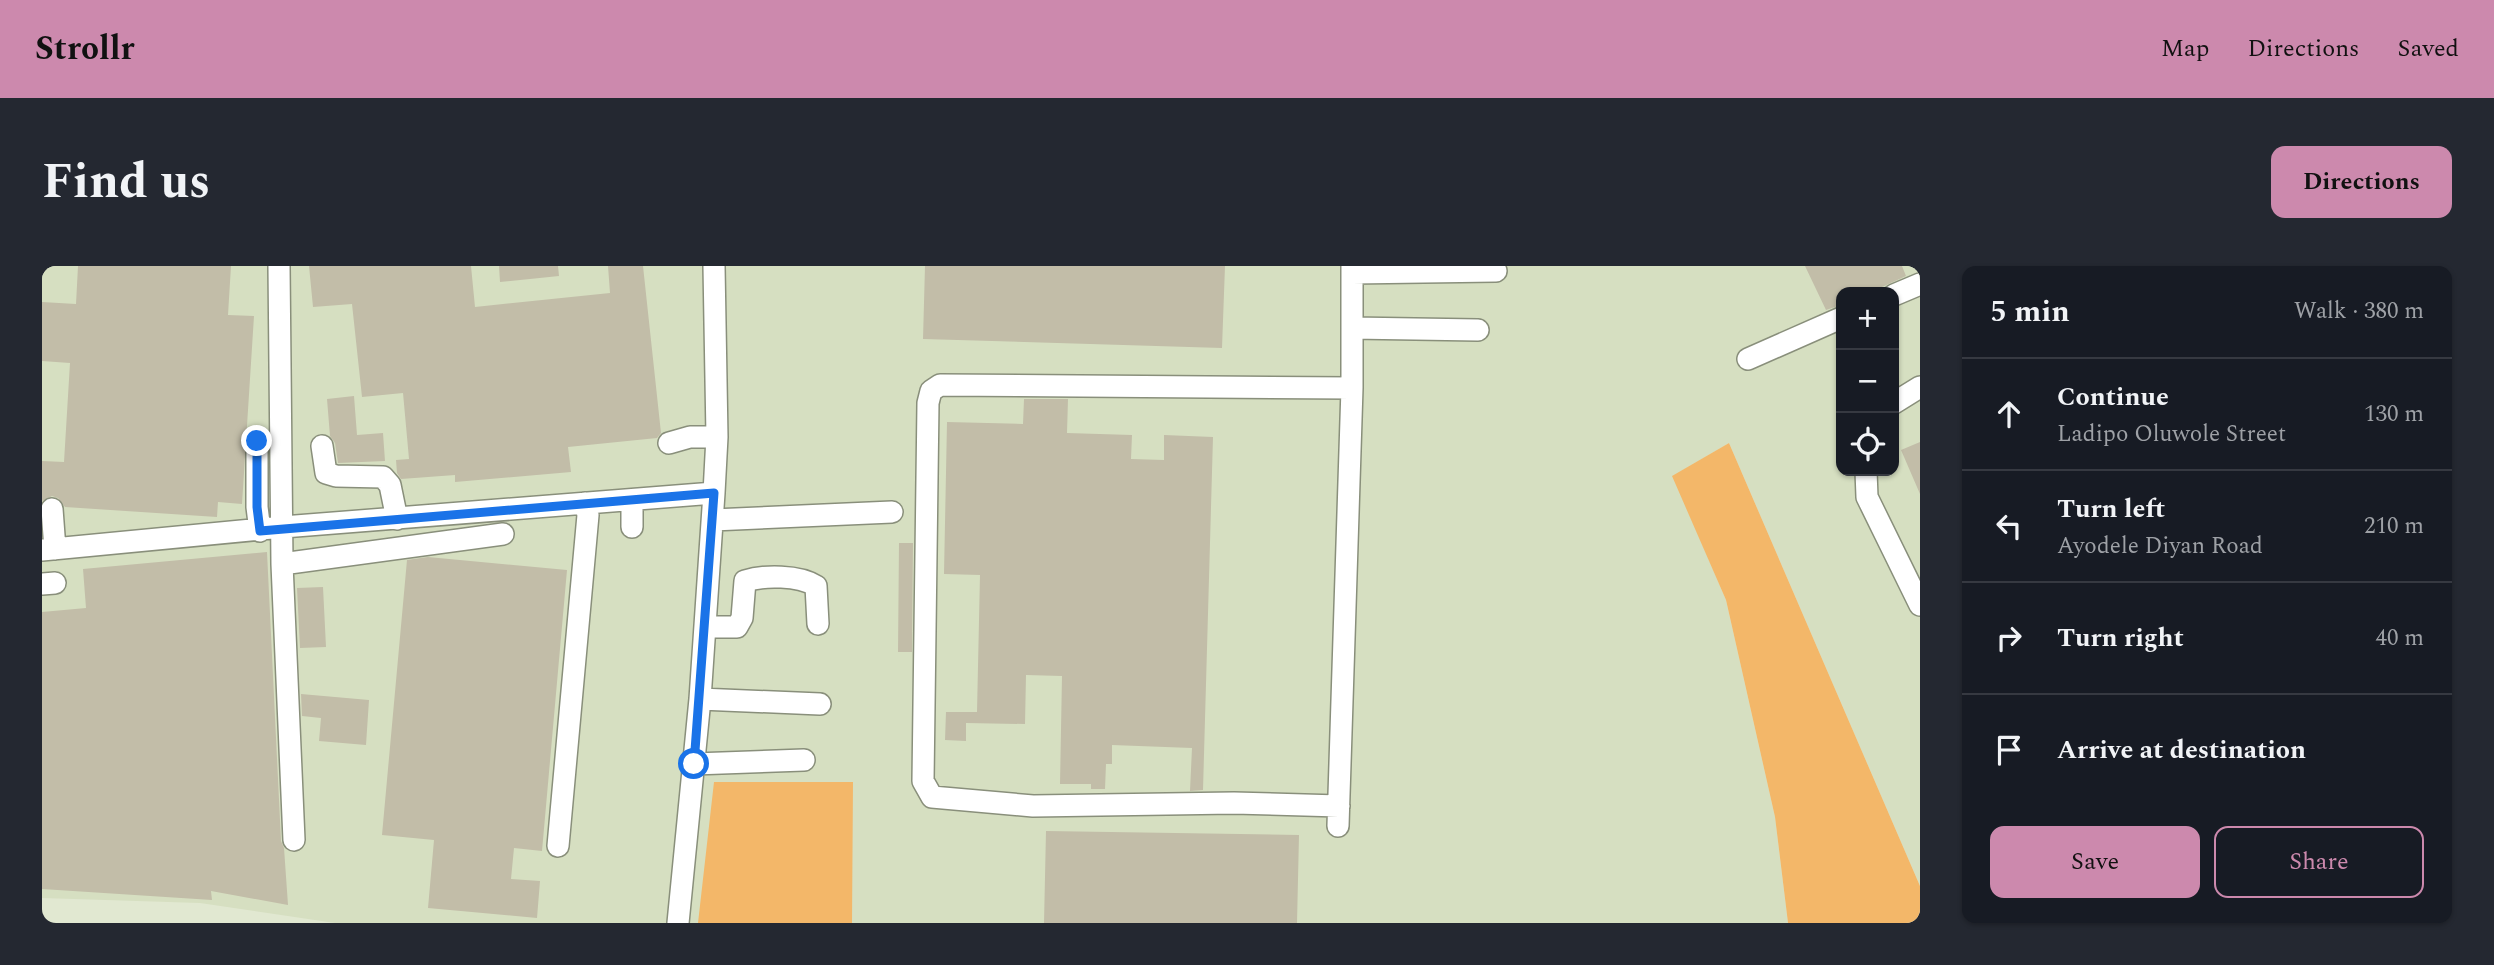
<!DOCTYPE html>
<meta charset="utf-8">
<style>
:root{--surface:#171b24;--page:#242831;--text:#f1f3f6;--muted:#9ea1a6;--line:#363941;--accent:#cc89ad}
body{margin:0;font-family:Spectral,serif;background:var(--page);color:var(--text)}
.controls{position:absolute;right:21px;top:21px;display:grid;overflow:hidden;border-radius:14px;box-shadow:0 2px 5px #0004}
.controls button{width:63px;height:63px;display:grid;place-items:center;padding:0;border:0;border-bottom:2px solid var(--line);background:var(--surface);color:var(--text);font:35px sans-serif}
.stop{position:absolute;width:21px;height:21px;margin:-16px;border:5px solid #1a73e8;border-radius:50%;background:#fff}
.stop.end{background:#1a73e8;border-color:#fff;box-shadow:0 2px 7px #0008}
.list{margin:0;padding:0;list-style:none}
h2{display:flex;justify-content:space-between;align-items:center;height:91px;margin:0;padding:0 28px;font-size:30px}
h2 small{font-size:23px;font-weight:400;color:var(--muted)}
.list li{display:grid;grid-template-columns:46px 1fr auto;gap:21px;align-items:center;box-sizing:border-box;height:112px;padding:0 28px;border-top:2px solid var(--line)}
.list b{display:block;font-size:26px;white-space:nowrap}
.list p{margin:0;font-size:23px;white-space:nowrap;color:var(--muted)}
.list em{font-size:23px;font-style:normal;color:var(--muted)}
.actions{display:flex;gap:14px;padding:21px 28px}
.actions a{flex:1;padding:16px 0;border:2px solid var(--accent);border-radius:14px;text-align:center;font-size:24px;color:var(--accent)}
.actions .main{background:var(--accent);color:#111}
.icon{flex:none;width:38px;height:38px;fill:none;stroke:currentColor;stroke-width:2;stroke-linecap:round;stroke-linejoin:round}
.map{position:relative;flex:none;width:1878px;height:657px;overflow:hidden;border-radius:14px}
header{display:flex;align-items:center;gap:42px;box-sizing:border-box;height:98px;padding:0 35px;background:var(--accent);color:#111}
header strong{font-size:33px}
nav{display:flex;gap:38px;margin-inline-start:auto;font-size:24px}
.intro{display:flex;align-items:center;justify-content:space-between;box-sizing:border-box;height:168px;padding:0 42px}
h1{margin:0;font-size:49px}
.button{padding:18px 32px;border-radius:14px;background:var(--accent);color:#111;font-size:24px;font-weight:700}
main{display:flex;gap:42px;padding:0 42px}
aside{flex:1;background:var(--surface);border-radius:14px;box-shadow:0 2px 5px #0004}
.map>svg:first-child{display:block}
</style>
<header>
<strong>Strollr</strong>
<nav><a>Map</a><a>Directions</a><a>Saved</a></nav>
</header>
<div class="intro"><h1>Find us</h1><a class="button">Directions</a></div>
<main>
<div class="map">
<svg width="1878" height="657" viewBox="0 0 1878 657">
<rect width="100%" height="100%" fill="#e1e8d1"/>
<path fill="#d6dfc1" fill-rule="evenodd" d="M0,0H1878V620L1687,177L1631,210L1684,334L1733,551L1746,657H293L158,637L0,632ZM1799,26H1852V205H1799Z"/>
<path fill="#f3b769" d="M1687,177L1878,620V657H1746L1733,551L1684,334L1630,210Z
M672,516H811L810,657H656Z"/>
<path fill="#c2bda8" d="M36,0H189L186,49L212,50L200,238L176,236L175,251L23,241L16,232L10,230L0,235V195L22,196L28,97L0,95V36L34,38Z
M267,0H429L433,41L568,27L566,0H601L619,167L615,172L526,181L529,206L413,216V209L359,213L355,207L354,194L367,193L361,127L320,131L310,38L271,41Z
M457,0H516L517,10L458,16Z
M883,0H1183L1180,82L881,73Z
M1763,0H1860L1864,10L1829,26H1799V39L1784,44Z
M312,130L315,169L341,167L343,195L296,197L293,177L288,170L285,133Z
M982,133H1026L1025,167L1090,169L1089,193L1122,194V169L1171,171L1161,524L1148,525L1150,482L1070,479V498H1064L1063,523H1049V518H1018L1020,410L984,409L983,458L924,457V475L903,474L904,446H935L938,309L902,308L905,156L981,158Z
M1878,176V228L1859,184Z
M857,277H871L870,386H856Z
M225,286L239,575L242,582L246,639L169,625L170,634L0,623V346L44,342L41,303Z
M386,291L525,304L500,585L472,582L469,613L498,615L495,652L386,642L392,574L340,569L365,294Z
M281,321L284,381L258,382L255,322Z
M259,428L327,434L324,479L277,475L279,452L260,450Z
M1004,565L1257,569L1255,657H1002Z"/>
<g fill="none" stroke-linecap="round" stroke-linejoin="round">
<defs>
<path id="minor" d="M237,0L240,298L252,574
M1310,7L1454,5
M1852,29L1878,18
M1310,62L1436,64
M1706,93L1799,52
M1852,137L1878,121
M215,175V241L218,265
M627,177L648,171H675
M280,180L284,207L294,210L341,211L348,219L355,253
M1824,205L1825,231L1878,339
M10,243L13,283
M671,254L850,246
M590,261V234
M0,284L241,261L672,227
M240,298L461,268
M0,318L13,317
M663,361H695L700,352L703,315C722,309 757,309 774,320L776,358
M658,433L778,438
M652,498L762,494
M1297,540L1192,537L991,540L890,531L881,515L886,137L889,125L898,119L1310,122
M1296,560L1310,122V0
M516,580L546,249L543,237
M636,657L658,433L672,227L675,171L672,0"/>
</defs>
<use href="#minor" stroke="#898f7b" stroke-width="24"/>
<use href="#minor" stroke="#fff" stroke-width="21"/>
</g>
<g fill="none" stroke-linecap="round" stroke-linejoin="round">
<path stroke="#1a73e8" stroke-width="9" d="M215,175V241L218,265L672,227L652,498"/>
</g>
</svg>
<div class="controls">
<button>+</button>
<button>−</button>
<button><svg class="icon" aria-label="locate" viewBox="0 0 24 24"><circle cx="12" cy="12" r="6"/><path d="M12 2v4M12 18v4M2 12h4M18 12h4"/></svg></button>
</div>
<div class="stop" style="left:652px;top:498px"></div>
<div class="stop end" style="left:215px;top:175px"></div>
</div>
<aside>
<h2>5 min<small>Walk · 380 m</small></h2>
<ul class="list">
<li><svg class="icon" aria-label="ahead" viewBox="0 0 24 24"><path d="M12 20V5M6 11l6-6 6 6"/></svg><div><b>Continue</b><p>Ladipo Oluwole Street</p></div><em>130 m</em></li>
<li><svg class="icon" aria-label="left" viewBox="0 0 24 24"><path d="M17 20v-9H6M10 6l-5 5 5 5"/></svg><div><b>Turn left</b><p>Ayodele Diyan Road</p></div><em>210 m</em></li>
<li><svg class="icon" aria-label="right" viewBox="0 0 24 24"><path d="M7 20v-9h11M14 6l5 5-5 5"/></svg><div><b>Turn right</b></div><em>40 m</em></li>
<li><svg class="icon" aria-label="arrive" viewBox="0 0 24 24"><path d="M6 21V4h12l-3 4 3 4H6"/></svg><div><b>Arrive at destination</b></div></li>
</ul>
<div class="actions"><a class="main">Save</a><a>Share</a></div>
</aside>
</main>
